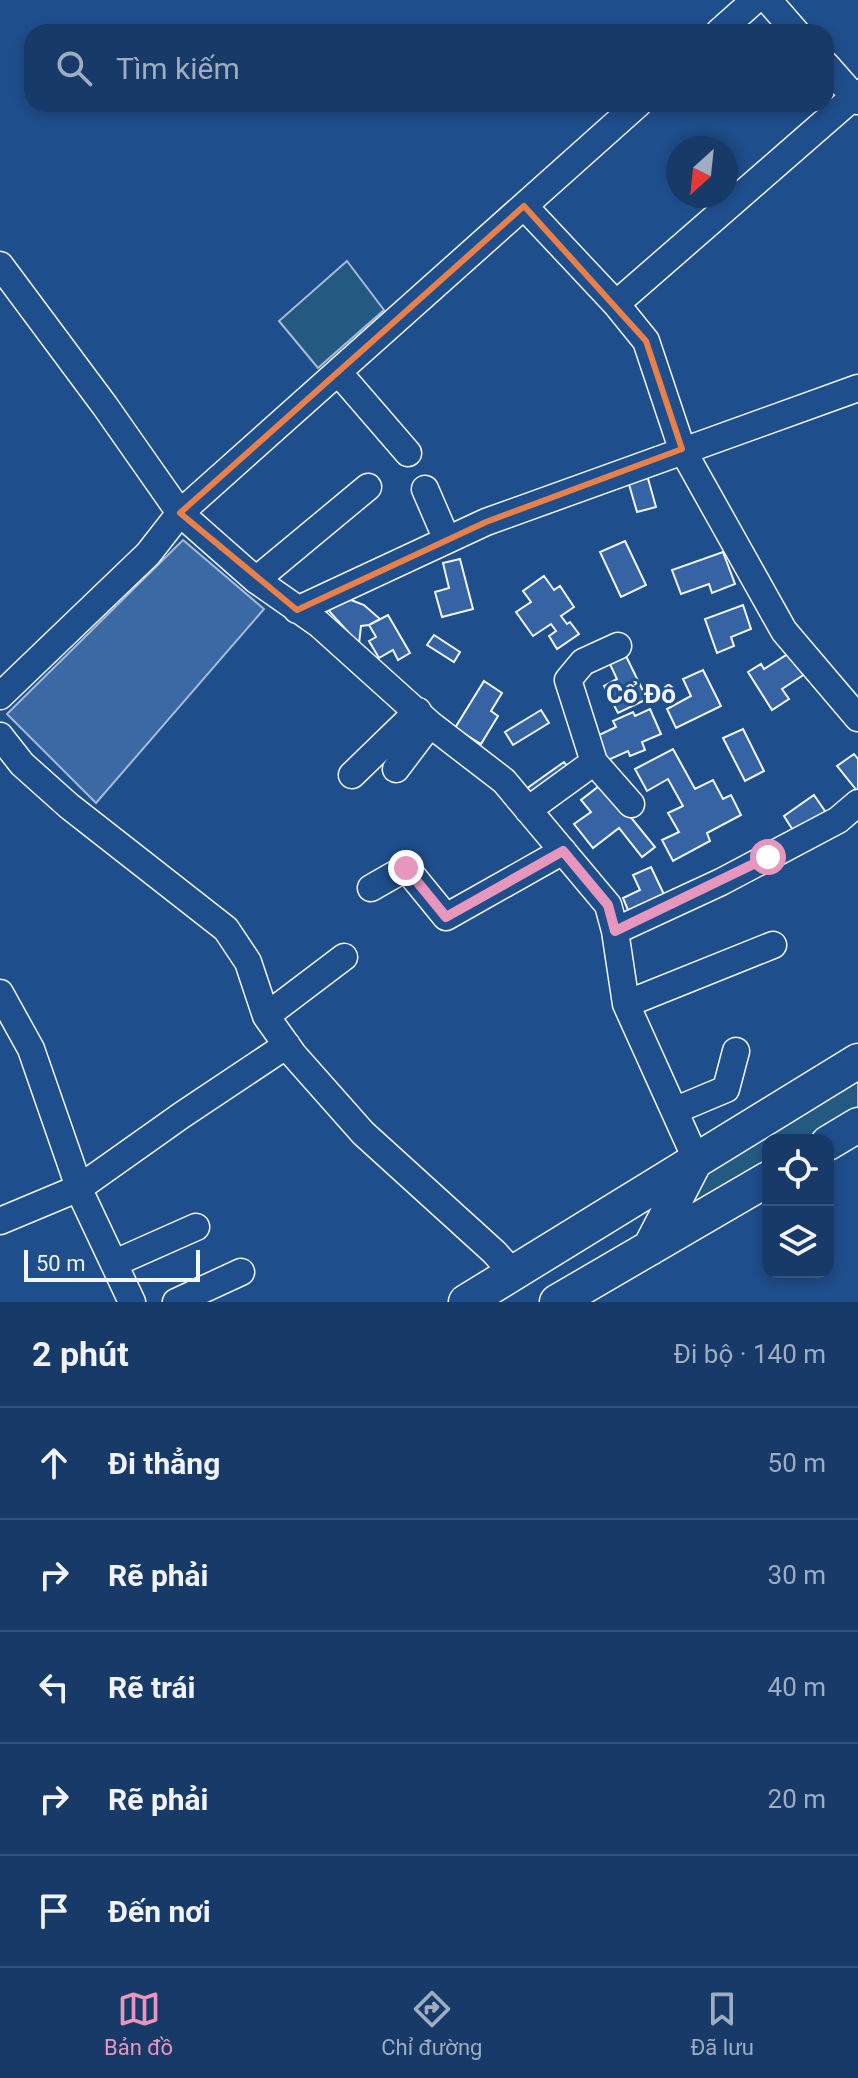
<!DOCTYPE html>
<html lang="vi">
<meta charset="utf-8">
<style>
:root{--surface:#173a69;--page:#244571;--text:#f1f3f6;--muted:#9eadc0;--line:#36547d;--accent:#e797bd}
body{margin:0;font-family:Roboto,sans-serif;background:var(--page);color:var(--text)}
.controls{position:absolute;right:24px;bottom:24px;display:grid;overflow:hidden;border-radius:16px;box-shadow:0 4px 12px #0003}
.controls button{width:72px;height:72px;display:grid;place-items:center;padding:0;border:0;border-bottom:2px solid var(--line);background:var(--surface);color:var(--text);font:40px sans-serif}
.compass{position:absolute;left:666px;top:136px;width:72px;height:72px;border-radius:50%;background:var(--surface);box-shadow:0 4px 12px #0003;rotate:207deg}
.scale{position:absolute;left:24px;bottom:20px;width:176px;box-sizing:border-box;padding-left:8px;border:4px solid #f2f6ff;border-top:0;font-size:22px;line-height:28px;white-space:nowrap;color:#f2f6ff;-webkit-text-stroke:6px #1f4e8c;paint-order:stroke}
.stop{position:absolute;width:24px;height:24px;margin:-18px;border:6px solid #e797bd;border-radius:50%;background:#fff}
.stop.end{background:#e797bd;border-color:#fff;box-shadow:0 2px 8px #0008}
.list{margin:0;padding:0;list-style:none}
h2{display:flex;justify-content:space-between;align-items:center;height:104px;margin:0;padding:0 32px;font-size:34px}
h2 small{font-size:26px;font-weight:400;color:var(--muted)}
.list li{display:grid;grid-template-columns:52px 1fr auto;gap:24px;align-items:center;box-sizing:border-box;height:112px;padding:0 32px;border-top:2px solid var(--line)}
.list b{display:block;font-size:30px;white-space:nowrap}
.list em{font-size:26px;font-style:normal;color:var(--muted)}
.icon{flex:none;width:44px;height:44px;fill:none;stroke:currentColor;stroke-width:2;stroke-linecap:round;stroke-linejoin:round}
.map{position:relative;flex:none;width:858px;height:1302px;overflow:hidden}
.search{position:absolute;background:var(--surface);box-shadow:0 4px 12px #0003;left:24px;right:24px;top:24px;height:88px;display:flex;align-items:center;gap:20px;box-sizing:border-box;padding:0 28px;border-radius:24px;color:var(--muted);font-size:30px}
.sheet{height:664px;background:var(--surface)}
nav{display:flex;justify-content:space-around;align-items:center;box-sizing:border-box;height:112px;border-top:2px solid var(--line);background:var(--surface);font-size:22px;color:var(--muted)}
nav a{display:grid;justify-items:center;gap:4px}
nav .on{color:var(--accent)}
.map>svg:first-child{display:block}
</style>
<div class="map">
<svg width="858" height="1302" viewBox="0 0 858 1302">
<rect width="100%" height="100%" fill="#1f4e8c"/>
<path fill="#245a82" stroke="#a8bbd7" stroke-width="2" d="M347,261L384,310L318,368L279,321Z
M858,1072V1115L815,1140H768V1168L671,1225L702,1164Z"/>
<path fill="#3b69a3" stroke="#a8bbd7" stroke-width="2" d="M183,540L264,609L96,803L7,714Z"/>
<path fill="#3563a3" stroke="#f2f6ff" stroke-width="2" d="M647,475L656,507L637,512L628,481Z
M625,541L646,585L621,597L600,552Z
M723,552L735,584L712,593L709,584L681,594L672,570Z
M460,559L473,609L442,617L435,592L449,588L443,563Z
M544,576L554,590L560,586L574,607L561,616L567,624L570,622L579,634L557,649L549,636L556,631L551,624L533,636L516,612L531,602L523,591Z
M351,600L364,605L380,619L369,625L361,626L359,644L329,611L335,603Z
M743,605L751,629L731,637L734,646L717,653L705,619Z
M388,615L410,653L398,660L393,650L379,658L369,641L376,637L369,625Z
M434,635L460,652L454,662L427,645Z
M624,652L647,699L618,713L604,686L617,679L608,660Z
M791,652L805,674L782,689L789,699L772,710L748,672L761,664L764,669Z
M703,670L721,706L676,728L667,709L691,696L683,679Z
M484,681L502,693L491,711L498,716L481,744L455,728Z
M650,709L661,734L642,742L645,750L630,756L628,751L606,761L595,737L616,727L613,721L633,712L635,716Z
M541,710L549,723L513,745L505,732Z
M743,729L764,771L745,781L723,738Z
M673,749L695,789L713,780L723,799L731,795L741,815L707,833L710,841L673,861L662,840L679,832L668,813L683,806L668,779L647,791L635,769Z
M854,754L858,759V792L837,766Z
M564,762L572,772L534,800L526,789Z
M603,783L655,847L642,857L619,828L593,848L574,824L591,812L581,800Z
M814,795L827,814L796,835L784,816Z
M651,867L668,903L630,915L623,898L640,890L633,875Z"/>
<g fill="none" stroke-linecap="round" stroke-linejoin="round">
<defs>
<path id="minor" d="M768,0L796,32
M719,32L755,0
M826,65L858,101
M524,206L616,304L646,341L682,449L784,631L858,718
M0,265L105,406L180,513L256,580L319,624L430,724L504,781L608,905L615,931L626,1004L696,1159
M616,304L858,93
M338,372L408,453
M425,489L447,540
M256,580L368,487
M297,610L486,522L858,388
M618,646L583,662L568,680L594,762L631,804
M0,696L148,554L180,513L638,104
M0,736L22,764L69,806L226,929L248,962L266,1016L293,1054L363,1133L494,1252L513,1273
M396,769L430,724
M352,775L418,711
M528,810L594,762
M371,888L406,868L446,917L563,851
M615,931L721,882L838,820L858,803
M0,993L31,1049L82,1196L132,1302
M626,1004L773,945
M266,1016L344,957
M676,1110L726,1089L736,1051
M0,1221L79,1188L182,1115L287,1045
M115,1263L196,1227
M176,1302L241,1272"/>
<path id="major" d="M828,1143L858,1125
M650,1248L696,1159
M466,1302L858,1061
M557,1302L768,1179"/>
</defs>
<use href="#minor" stroke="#f2f6ff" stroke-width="29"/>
<use href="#major" stroke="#f2f6ff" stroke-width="37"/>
<use href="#minor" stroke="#1f4e8c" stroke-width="26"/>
<use href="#major" stroke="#1f4e8c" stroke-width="34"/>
</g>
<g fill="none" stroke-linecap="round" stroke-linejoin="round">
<path stroke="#e797bd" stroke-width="10" d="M406,868L446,917L563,851L608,905L615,931L768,857"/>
</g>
<path fill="none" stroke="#ea8049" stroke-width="6" stroke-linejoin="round" d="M524,206L646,341L682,449L486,522L297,610L180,513Z"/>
<g text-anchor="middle" stroke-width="6" stroke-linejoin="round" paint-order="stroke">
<g font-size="26" font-weight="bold" fill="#f2f6ff" stroke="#1f4e8c">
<text x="641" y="703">Cổ Đô</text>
</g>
</g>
</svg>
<div class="controls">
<button><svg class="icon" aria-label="locate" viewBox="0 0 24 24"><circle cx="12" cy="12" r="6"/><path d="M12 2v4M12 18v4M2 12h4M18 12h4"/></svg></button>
<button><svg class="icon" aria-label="layers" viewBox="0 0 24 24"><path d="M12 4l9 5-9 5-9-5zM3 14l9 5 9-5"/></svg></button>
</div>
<svg class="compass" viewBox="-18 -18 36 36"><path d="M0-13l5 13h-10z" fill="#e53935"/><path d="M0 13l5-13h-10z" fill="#9eadc0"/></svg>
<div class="scale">50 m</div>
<div class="stop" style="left:768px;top:857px"></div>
<div class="stop end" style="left:406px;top:868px"></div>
<div class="search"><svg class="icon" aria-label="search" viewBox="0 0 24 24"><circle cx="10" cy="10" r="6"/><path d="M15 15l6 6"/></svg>Tìm kiếm</div>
</div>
<section class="sheet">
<h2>2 phút<small>Đi bộ · 140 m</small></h2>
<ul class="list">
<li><svg class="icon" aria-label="ahead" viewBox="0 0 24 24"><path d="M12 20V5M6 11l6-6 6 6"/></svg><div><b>Đi thẳng</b></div><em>50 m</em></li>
<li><svg class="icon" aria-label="right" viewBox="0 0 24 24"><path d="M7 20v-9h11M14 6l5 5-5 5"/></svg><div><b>Rẽ phải</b></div><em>30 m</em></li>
<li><svg class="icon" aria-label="left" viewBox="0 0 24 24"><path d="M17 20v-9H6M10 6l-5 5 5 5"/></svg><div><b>Rẽ trái</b></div><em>40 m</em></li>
<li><svg class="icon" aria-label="right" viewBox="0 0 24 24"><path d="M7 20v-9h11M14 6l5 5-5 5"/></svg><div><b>Rẽ phải</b></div><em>20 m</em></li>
<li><svg class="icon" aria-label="arrive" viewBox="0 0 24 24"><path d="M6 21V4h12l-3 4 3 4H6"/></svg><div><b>Đến nơi</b></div></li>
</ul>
</section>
<nav>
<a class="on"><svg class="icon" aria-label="map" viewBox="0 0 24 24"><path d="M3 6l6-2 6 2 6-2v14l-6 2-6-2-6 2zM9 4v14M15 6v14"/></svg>Bản đồ</a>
<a><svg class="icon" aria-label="directions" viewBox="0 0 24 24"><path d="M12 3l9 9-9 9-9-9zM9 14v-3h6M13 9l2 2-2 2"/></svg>Chỉ đường</a>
<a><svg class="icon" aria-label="saved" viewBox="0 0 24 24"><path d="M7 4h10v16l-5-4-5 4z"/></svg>Đã lưu</a>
</nav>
